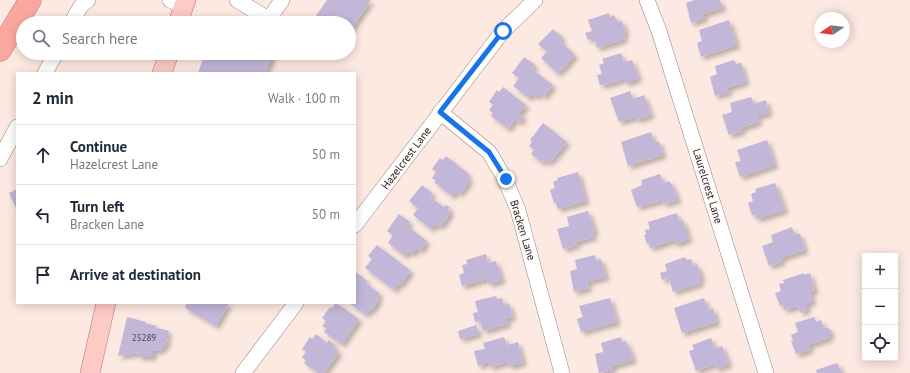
<!DOCTYPE html>
<meta charset="utf-8">
<style>
:root{--surface:#fff;--page:#f2f2f3;--text:#1f2937;--muted:#747a83;--line:#e0e1e3}
body{margin:0;font-family:"PT Sans",sans-serif;background:var(--page);color:var(--text)}
.controls{position:absolute;right:12px;bottom:12px;display:grid;overflow:hidden;border-radius:0px;box-shadow:0 2px 10px #0003}
.controls button{width:36px;height:36px;display:grid;place-items:center;padding:0;border:0;border-bottom:1px solid var(--line);background:var(--surface);color:var(--text);font:20px sans-serif}
.compass{position:absolute;left:814px;top:12px;width:36px;height:36px;border-radius:50%;background:var(--surface);box-shadow:0 2px 10px #0003;rotate:257deg}
.stop{position:absolute;width:12px;height:12px;margin:-9px;border:3px solid #1a73e8;border-radius:50%;background:#fff}
.stop.end{background:#1a73e8;border-color:#fff;box-shadow:0 1px 4px #0008}
.list{margin:0;padding:0;list-style:none}
h2{display:flex;justify-content:space-between;align-items:center;height:52px;margin:0;padding:0 16px;font-size:17px}
h2 small{font-size:13px;font-weight:400;color:var(--muted)}
.list li{display:grid;grid-template-columns:26px 1fr auto;gap:12px;align-items:center;box-sizing:border-box;height:60px;padding:0 16px;border-top:1px solid var(--line)}
.list b{display:block;font-size:15px;white-space:nowrap}
.list p{margin:0;font-size:13px;white-space:nowrap;color:var(--muted)}
.list em{font-size:13px;font-style:normal;color:var(--muted)}
.icon{flex:none;width:22px;height:22px;fill:none;stroke:currentColor;stroke-width:2;stroke-linecap:round;stroke-linejoin:round}
.map{position:relative;flex:none;width:910px;height:373px;overflow:hidden}
.search{position:absolute;background:var(--surface);box-shadow:0 2px 10px #0003;left:16px;top:16px;width:340px;height:44px;display:flex;align-items:center;gap:10px;box-sizing:border-box;padding:0 14px;border-radius:22px;color:var(--muted);font-size:15px}
.panel{position:absolute;background:var(--surface);box-shadow:0 2px 10px #0003;left:16px;top:72px;width:340px;height:232px;border-radius:0px}
.map>svg:first-child{display:block}
</style>
<div class="map">
<svg width="910" height="373" viewBox="0 0 910 373">
<defs>
<filter id="shadow"><feDropShadow dx="3.5" dy="3.5" stdDeviation="2" flood-color="#0004"/></filter>
</defs>
<rect width="100%" height="100%" fill="#fce9e1"/>
<path fill="#c3b7d9" filter="url(#shadow)" d="M327,0H371L349,32V23H311Z
M694,0H720L723,8L703,14L705,18L691,23L686,3Z
M609,13L610,17L614,15L618,22L622,21L626,33L623,34L625,39L597,48L594,38L588,40L585,33L592,31L588,20Z
M729,20L737,45L701,57L697,43L702,41L699,30Z
M553,29L563,38L560,41L575,55L562,70L561,69L558,74L541,58L547,52L538,44Z
M205,53H269L273,55L265,73H198Z
M621,53L624,62L632,60L639,78L626,83L624,79L605,85V84L600,85L597,75L602,74L599,65L604,63L602,59Z
M524,57L535,65L532,69L553,85L544,97L539,93L536,97L532,94L529,98L513,86L519,78L512,73Z
M734,60L736,64L741,63L746,82L727,88L729,92L715,96L710,77L717,74L715,66Z
M503,87L526,105L519,114L524,117L519,123L515,119L508,129L491,116L493,113L489,110L493,105L489,102L497,90L499,92Z
M630,91L633,99L644,95L651,115L637,120L636,117L619,122L610,98Z
M751,97L754,104L766,100L769,113L757,116L759,122L741,128L742,131L729,135L722,115L732,112L730,103Z
M543,123L567,142L551,161L550,160L548,163L544,160L542,163L531,154L534,150L529,146L532,142L530,140Z
M651,132L654,143L659,141L663,155L628,166L621,142Z
M767,140L775,165L740,177L735,162L741,161L737,150Z
M446,156L469,174L466,178L470,180L460,194L456,191L452,196L435,183L436,181L432,178L436,172L432,169L440,158L443,160Z
M578,172L586,201L558,209L556,203H554L550,190L555,188L553,182L558,180L557,178Z
M660,174L663,183L670,181L672,186H673L678,200L664,204L663,200L637,207L631,190L642,185L641,180Z
M775,183L785,210L757,219L755,215H752L748,203L753,201L751,194L756,192L755,189Z
M422,185L433,194L430,197L444,207L446,205L450,207L448,210L451,212L442,225L437,226L435,224L431,229L413,215L418,208L409,201Z
M17,189V210L9,193Z
M588,211L595,231L592,232L594,237L576,242L577,245L563,249L557,229L569,226L567,217Z
M677,213L679,221L683,220L689,239L675,244L674,240L650,248L649,243L647,244L644,235H646L645,230L650,229L648,222Z
M399,214L410,222L407,226L427,241L420,251L417,248L412,254L408,251L405,256L388,243L393,235L387,231Z
M792,227L794,234H800L805,250L781,258L782,262L769,266L762,246L773,242L771,235Z
M377,245L411,271L400,285L399,283L394,290L365,268L372,259L368,256Z
M486,254L488,263L496,261L502,280L489,284L487,279L462,286L459,275L464,273L462,265L467,264L466,260Z
M595,255L596,261L601,259L606,277L587,282L589,288L574,292L570,271L577,269L575,260Z
M685,257L686,260L691,259L693,265L697,264L702,277L699,278L701,283L673,292L669,278L662,280L660,273L667,271L665,264Z
M356,272L367,281L366,283L380,294L377,299L379,300L371,311L369,310L366,315L349,303H355Z
M804,273V275L810,273L815,291L810,292L813,301L806,304L807,310L800,312L798,306L784,310L783,305L780,306L775,293L781,291L779,284L784,283L783,280Z
M496,296L497,299L502,298L504,305L509,303L513,317L506,318L508,324L483,331L480,321L475,322L473,313L478,312L475,301Z
M610,298L617,322L581,332L577,319L583,317L579,306Z
M704,298L708,310L713,308L717,322L682,333L674,308Z
M187,303H229L216,326L185,308Z
M336,303L359,319L342,344L324,332L326,328L322,326L326,321L322,318L330,307L332,308Z
M127,317L146,322L145,323L157,326L156,328L167,330L169,332L168,336L166,335L165,338H168L166,346L164,345L162,350L153,351V357H139V353L118,356Z
M814,317L816,322L821,320L824,328L826,327L831,330L829,338L808,345L810,350L796,354L791,341H793L791,335L798,332L795,323Z
M476,325L479,334L460,339L458,331Z
M316,334L327,343L329,340L335,345L333,347L339,352L324,373H318L304,363L306,361L302,357L306,352L302,349L310,337L312,339Z
M504,337L507,345L518,342L523,363L509,366L508,362L490,367L489,362L478,366L474,351L485,349L483,343Z
M621,337L622,342L626,341L629,349H630L633,360L612,366L613,370L599,373L595,354L603,352L602,345L601,346V343Z
M711,338L715,348L722,346L729,364L716,369L715,364L696,371L689,351L694,349L692,345Z
M837,363L842,373H817L816,370Z"/>
<g fill="none" stroke-linecap="round" stroke-linejoin="round">
<defs>
<path id="minor" d="M170,0L184,6
M237,0L275,23
M647,0L659,31L766,373
M269,19L282,0
M71,23L81,6L88,0
M45,73L56,53
M440,112L489,152L505,179L518,210L562,373
M0,159L17,127
M355,225L503,31L535,0
M243,373L296,303"/>
<path id="major" d="M178,23L186,0
M162,73L169,53
M90,373L106,303"/>
<path id="highway" d="M0,50L30,0"/>
</defs>
<use href="#minor" stroke="#94837c" stroke-width="16"/>
<use href="#major" stroke="#b07570" stroke-width="20"/>
<use href="#highway" stroke="#b07570" stroke-width="23"/>
<use href="#minor" stroke="#fff" stroke-width="15"/>
<use href="#major" stroke="#fdcac6" stroke-width="19"/>
<use href="#highway" stroke="#fca6a0" stroke-width="22"/>
</g>
<g fill="none" stroke-linecap="round" stroke-linejoin="round">
<path stroke="#1a73e8" stroke-width="5" d="M503,31L440,112L489,152L506,179"/>
</g>
<g text-anchor="middle" stroke-width="3" stroke-linejoin="round" paint-order="stroke">
<g font-size="9" fill="#4a4248">
<text x="144" y="341">25289</text>
</g>
<g font-size="11" fill="#221b18" stroke="#fefaf8">
<text transform="translate(406 158) rotate(-53)" y="4">Hazelcrest Lane</text>
<text transform="translate(708 186) rotate(73)" y="4">Laurelcrest Lane</text>
<text transform="translate(523 230) rotate(73)" y="4">Bracken Lane</text>
</g>
</g>
</svg>
<div class="controls">
<button>+</button>
<button>−</button>
<button><svg class="icon" aria-label="locate" viewBox="0 0 24 24"><circle cx="12" cy="12" r="6"/><path d="M12 2v4M12 18v4M2 12h4M18 12h4"/></svg></button>
</div>
<svg class="compass" viewBox="-18 -18 36 36"><path d="M0-13l5 13h-10z" fill="#e53935"/><path d="M0 13l5-13h-10z" fill="#747a83"/></svg>
<div class="stop" style="left:503px;top:31px"></div>
<div class="stop end" style="left:506px;top:179px"></div>
<div class="search"><svg class="icon" aria-label="search" viewBox="0 0 24 24"><circle cx="10" cy="10" r="6"/><path d="M15 15l6 6"/></svg>Search here</div>
<section class="panel">
<h2>2 min<small>Walk · 100 m</small></h2>
<ul class="list">
<li><svg class="icon" aria-label="ahead" viewBox="0 0 24 24"><path d="M12 20V5M6 11l6-6 6 6"/></svg><div><b>Continue</b><p>Hazelcrest Lane</p></div><em>50 m</em></li>
<li><svg class="icon" aria-label="left" viewBox="0 0 24 24"><path d="M17 20v-9H6M10 6l-5 5 5 5"/></svg><div><b>Turn left</b><p>Bracken Lane</p></div><em>50 m</em></li>
<li><svg class="icon" aria-label="arrive" viewBox="0 0 24 24"><path d="M6 21V4h12l-3 4 3 4H6"/></svg><div><b>Arrive at destination</b></div></li>
</ul>
</section>
</div>
